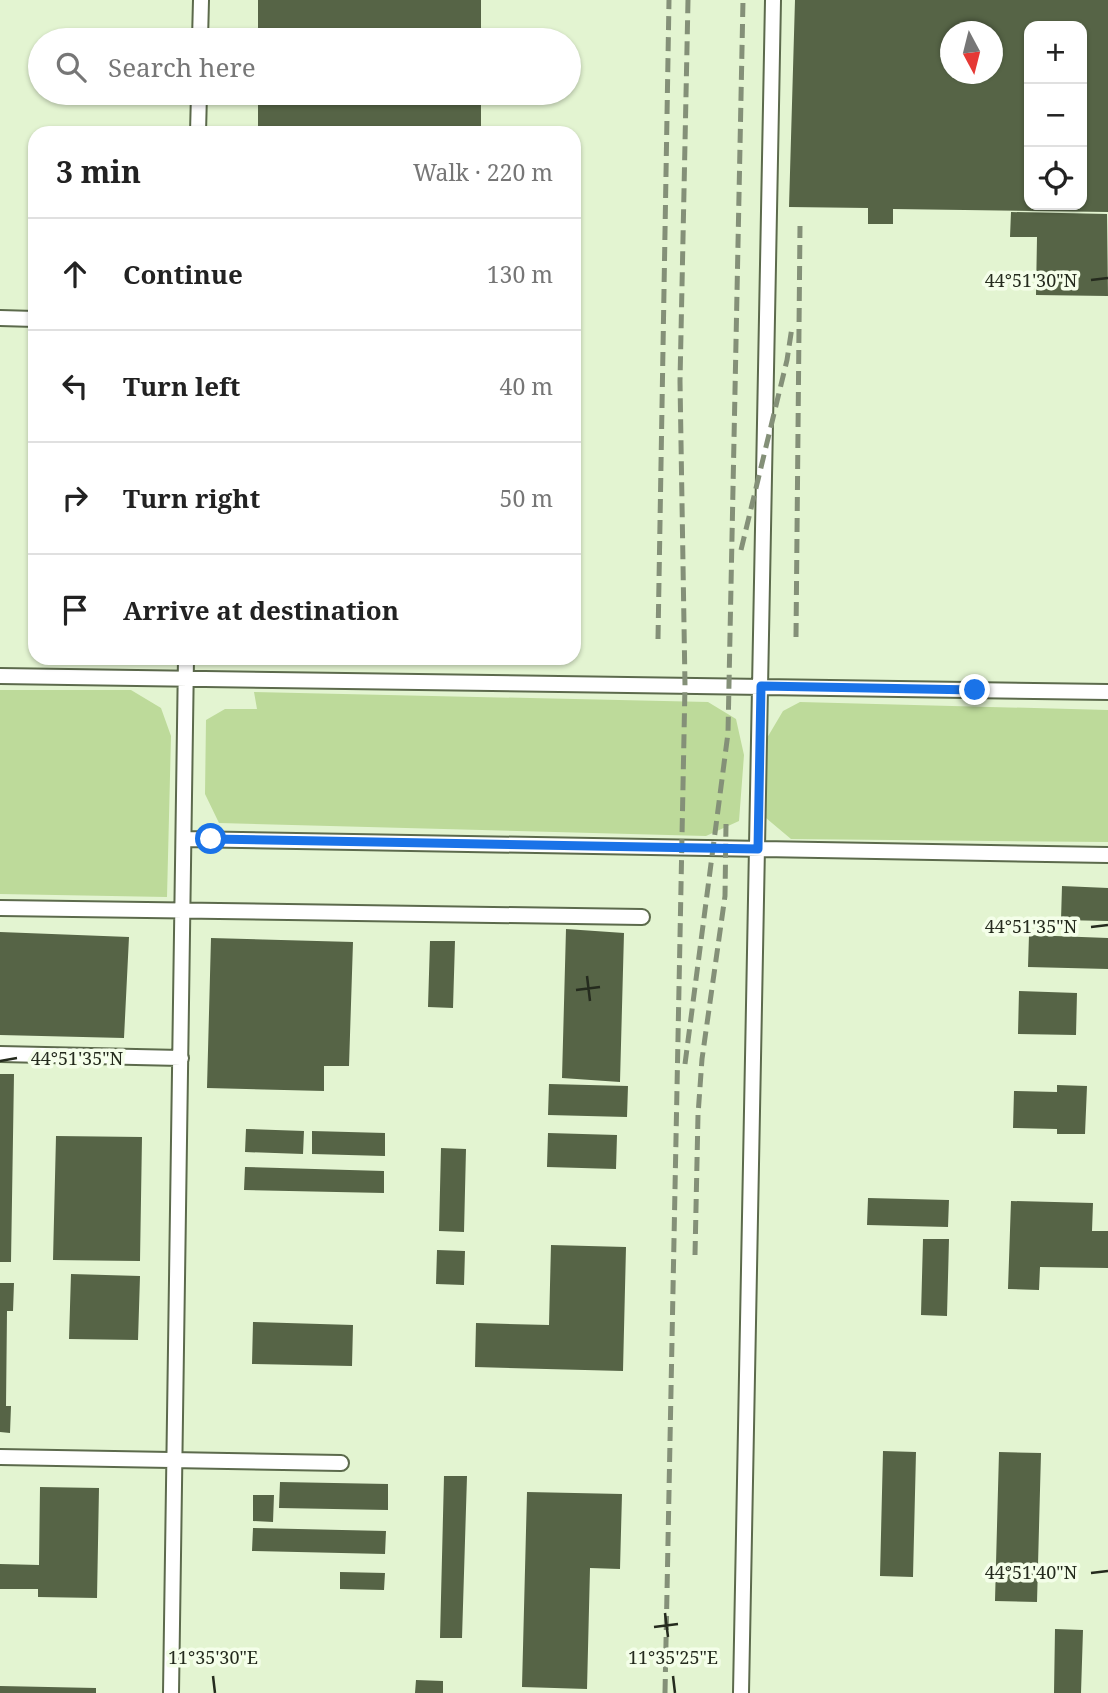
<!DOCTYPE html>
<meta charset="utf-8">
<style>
:root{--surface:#fff;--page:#f2f2f2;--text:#222;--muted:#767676;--line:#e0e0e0}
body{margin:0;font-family:"Noto Serif",serif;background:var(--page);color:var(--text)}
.controls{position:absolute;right:21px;top:21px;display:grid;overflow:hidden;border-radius:14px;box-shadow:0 2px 5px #0004}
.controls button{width:63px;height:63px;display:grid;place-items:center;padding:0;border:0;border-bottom:2px solid var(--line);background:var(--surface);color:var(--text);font:35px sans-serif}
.compass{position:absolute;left:940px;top:21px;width:63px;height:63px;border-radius:50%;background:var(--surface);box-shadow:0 2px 5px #0004;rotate:173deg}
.stop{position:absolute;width:21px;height:21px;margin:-16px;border:5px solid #1a73e8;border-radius:50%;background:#fff}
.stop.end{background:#1a73e8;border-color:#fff;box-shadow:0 2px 7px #0008}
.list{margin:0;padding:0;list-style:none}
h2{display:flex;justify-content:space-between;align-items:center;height:91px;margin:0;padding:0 28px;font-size:30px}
h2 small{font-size:23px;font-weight:400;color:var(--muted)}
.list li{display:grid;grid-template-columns:46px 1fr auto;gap:21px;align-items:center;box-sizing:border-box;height:112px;padding:0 28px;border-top:2px solid var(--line)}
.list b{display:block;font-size:26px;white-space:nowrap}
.list em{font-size:23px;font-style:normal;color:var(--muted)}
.icon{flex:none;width:38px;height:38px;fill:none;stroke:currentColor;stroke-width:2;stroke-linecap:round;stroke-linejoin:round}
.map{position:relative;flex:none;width:1108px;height:1693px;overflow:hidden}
.search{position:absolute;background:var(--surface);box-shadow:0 2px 5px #0004;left:28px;top:28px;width:553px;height:77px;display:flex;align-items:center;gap:18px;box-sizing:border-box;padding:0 24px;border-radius:38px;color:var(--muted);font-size:26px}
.panel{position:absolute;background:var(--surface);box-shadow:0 2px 5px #0004;left:28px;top:126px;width:553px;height:539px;border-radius:21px}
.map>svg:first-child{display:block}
</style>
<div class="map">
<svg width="1108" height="1693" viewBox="0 0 1108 1693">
<rect width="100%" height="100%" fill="#e3f4d1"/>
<path fill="#bdda9a" d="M0,690H131L161,708L171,736L167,897L0,894Z
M254,692L708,702L736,719L744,755L739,821L706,836L219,823L205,794L206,720L225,709H257Z
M800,702L1108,710V842L791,839L766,818L767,738L783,711Z"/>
<path fill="#566446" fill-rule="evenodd" d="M258,0H481V40H258Z
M795,0H1108V212L893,209V224H868V208L789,207ZM1029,26H1082V205H1029ZM950,32H992V74H950Z
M258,93H481V133H258Z
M1011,212L1107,214L1108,296L1036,295L1037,237H1010Z
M1062,886L1108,888V921L1061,920Z
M566,929L624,933L620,1082L562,1078Z
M0,932L129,937L124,1038L0,1035Z
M1029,935L1108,938V969L1028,967Z
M211,938L353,942L349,1066H324V1091L207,1088Z
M430,941H455L453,1008L428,1007Z
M1019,991L1077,993L1076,1035L1018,1034Z
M0,1074H14L11,1262H0Z
M549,1084L628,1086L627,1117L548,1115Z
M1057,1085L1087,1086L1085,1134H1057V1129L1013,1128L1014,1091L1057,1092Z
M246,1129L304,1131L303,1154L245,1152Z
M312,1131L385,1133V1156L312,1154Z
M548,1133L617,1135L616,1169L547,1167Z
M56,1136L142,1137L140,1261L53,1260Z
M441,1148L466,1149L464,1232L439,1231Z
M245,1167L384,1171V1193L244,1190Z
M868,1198L949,1200L948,1227L867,1225Z
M1011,1201L1093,1203L1092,1231H1108V1268L1040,1267L1039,1290L1008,1289Z
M923,1239H949L947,1316L921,1315Z
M551,1245L626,1247L623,1371L475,1367L476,1323L549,1325Z
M437,1250L465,1251L464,1285L436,1284Z
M71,1274L140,1276L138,1340L69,1339Z
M0,1283H14L13,1311H7L6,1406H11L10,1433L0,1432Z
M253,1322L353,1325L352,1366L252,1364Z
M883,1451L916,1452L913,1577L880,1576Z
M999,1452L1041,1453L1037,1602L995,1601Z
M444,1476H467L462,1638H440Z
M280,1482L388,1484V1510L279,1508Z
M40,1487L99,1488L97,1598L38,1597V1589H0V1564L39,1565Z
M527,1492L622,1494L620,1569L590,1568L587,1689L522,1687Z
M253,1495H274L273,1522L253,1521Z
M253,1528L386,1531L385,1554L252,1551Z
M340,1572L385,1573L384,1590L340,1589Z
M1055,1629L1083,1630L1081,1693H1054Z
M416,1680L443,1681V1693H415Z
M0,1686L96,1688V1693H0Z"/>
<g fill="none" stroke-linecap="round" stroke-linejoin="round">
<defs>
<path id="lane" d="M200,40L201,0
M198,133L199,93
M0,318L35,319
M0,676L1108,692
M184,839L1108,855
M0,908L642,917
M0,1054L181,1058
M0,1457L341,1463
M171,1693L186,658
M741,1693L773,0"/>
</defs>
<use href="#lane" stroke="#5c6a4c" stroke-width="18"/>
<use href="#lane" stroke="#fff" stroke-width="14"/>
<path stroke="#849078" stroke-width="5" stroke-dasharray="14 7" stroke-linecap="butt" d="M741,550L787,360L792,327
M796,637L800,226
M658,639L669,0
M685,1064L728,733L743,0
M695,1255L698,1115L702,1059L725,896L726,824
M665,1693L685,685L680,381L688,0"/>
</g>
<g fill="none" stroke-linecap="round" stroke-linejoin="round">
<path stroke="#1a73e8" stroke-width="9" d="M211,839L758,849L761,686L975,690"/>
</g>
<path fill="none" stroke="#252b1e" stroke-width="2.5" d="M1091,280L1108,278M1091,927L1108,925M587,976L590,1001M576,990L600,987M0,1061L17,1058M1091,1573L1108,1571M665,1613L668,1637M654,1627L678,1624M213,1676L215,1693M673,1676L675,1693"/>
<g font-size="18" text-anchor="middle" fill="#252b1e" stroke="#f4fee9" stroke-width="7" stroke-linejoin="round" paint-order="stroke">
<text x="1031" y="287">44°51'30"N</text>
<text x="1031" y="933">44°51'35"N</text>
<text x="77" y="1065">44°51'35"N</text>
<text x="1031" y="1579">44°51'40"N</text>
<text x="213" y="1664">11°35'30"E</text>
<text x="673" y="1664">11°35'25"E</text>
</g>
</svg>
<div class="controls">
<button>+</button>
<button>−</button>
<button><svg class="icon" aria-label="locate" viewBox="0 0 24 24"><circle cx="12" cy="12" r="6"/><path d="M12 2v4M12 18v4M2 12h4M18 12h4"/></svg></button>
</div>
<svg class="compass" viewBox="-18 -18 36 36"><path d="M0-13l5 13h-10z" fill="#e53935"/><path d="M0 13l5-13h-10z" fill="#767676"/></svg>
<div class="stop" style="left:211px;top:839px"></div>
<div class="stop end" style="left:975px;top:690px"></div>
<div class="search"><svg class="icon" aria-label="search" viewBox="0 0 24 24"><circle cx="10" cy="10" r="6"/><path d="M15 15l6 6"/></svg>Search here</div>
<section class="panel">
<h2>3 min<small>Walk · 220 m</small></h2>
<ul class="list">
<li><svg class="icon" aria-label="ahead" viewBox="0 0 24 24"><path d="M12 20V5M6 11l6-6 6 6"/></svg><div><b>Continue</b></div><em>130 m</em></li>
<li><svg class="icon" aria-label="left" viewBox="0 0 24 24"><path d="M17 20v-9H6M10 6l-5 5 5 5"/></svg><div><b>Turn left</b></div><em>40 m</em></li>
<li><svg class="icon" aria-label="right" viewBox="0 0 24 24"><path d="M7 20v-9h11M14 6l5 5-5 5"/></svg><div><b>Turn right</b></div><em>50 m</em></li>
<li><svg class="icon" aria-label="arrive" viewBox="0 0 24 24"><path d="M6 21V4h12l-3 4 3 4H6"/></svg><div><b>Arrive at destination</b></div></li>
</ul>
</section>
</div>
